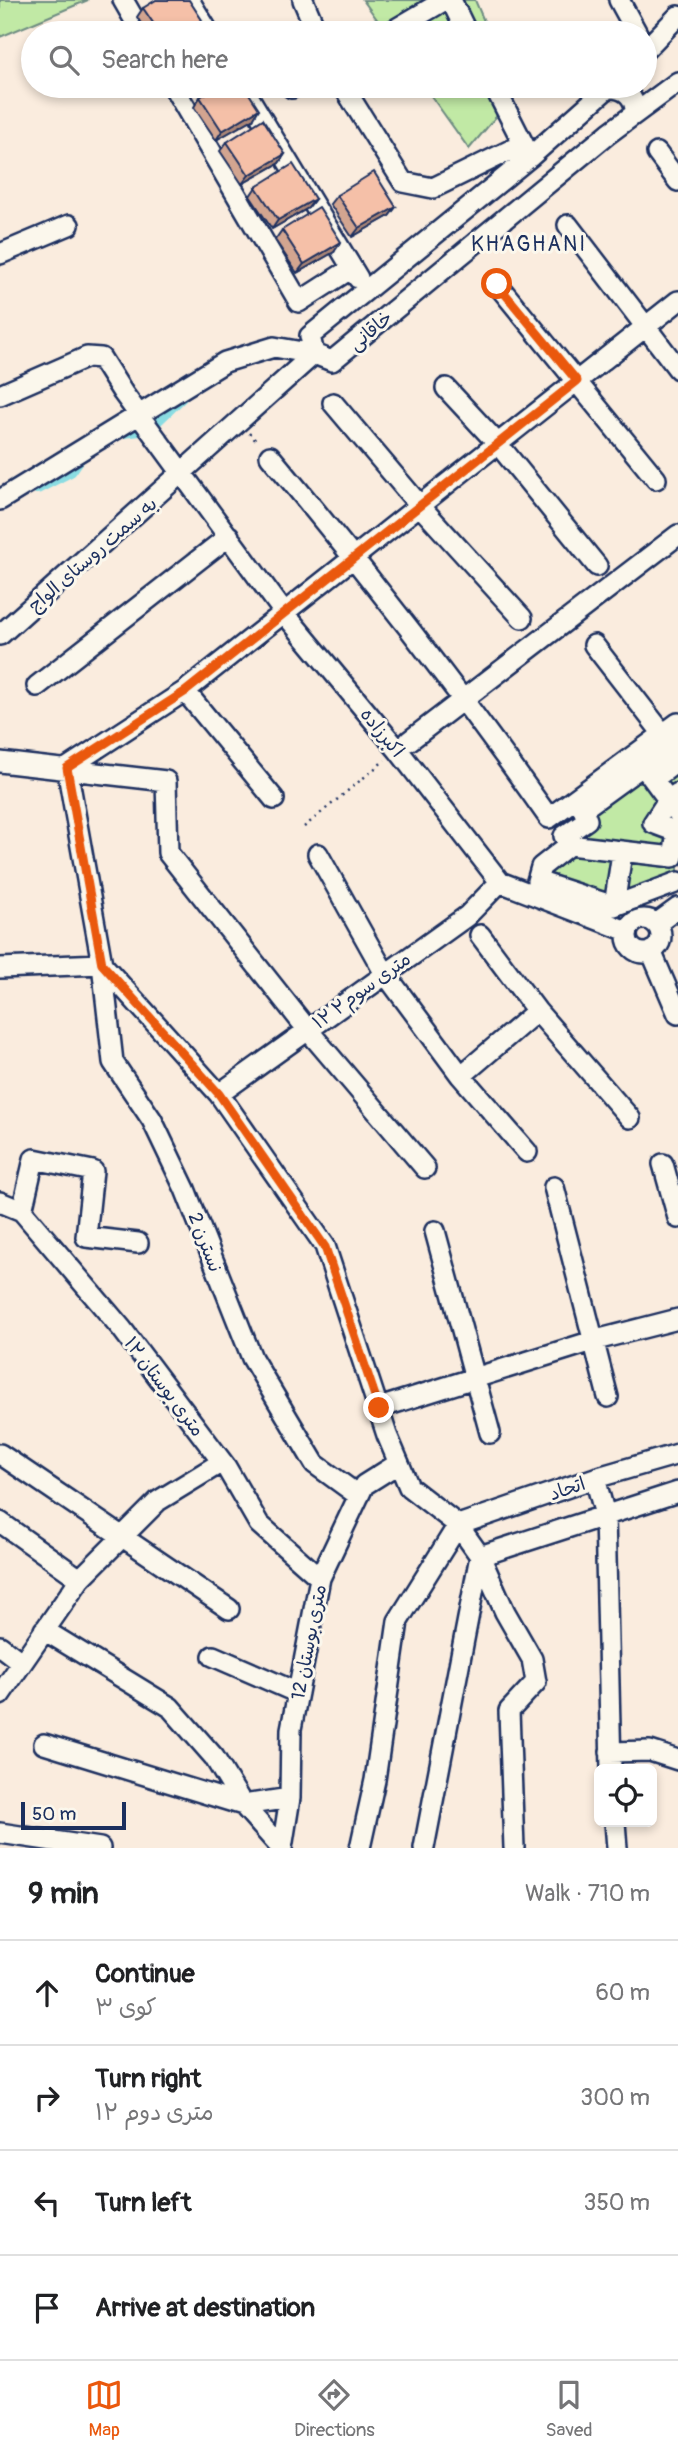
<!DOCTYPE html>
<meta charset="utf-8">
<style>
:root{--surface:#fff;--page:#f6f6f6;--text:#202124;--muted:#757577;--line:#e0e0e0;--accent:#ea580c}
body{margin:0;font-family:Pangolin,"Playpen Sans Arabic",sans-serif;background:var(--page);color:var(--text)}
.controls{position:absolute;right:21px;bottom:21px;display:grid;overflow:hidden;border-radius:10px;box-shadow:0 4px 10px #0003}
.controls button{width:63px;height:63px;display:grid;place-items:center;padding:0;border:0;border-bottom:2px solid var(--line);background:var(--surface);color:var(--text);font:35px sans-serif}
.scale{position:absolute;left:21px;bottom:18px;width:105px;box-sizing:border-box;padding-left:7px;border:4px solid #1b2f5e;border-top:0;font-size:19px;line-height:24px;white-space:nowrap;color:#1b2f5e;-webkit-text-stroke:5px #fbf7ec;paint-order:stroke}
.stop{position:absolute;width:21px;height:21px;margin:-16px;border:5px solid #ea580c;border-radius:50%;background:#fff}
.stop.end{background:#ea580c;border-color:#fff;box-shadow:0 2px 7px #0008}
.list{margin:0;padding:0;list-style:none}
h2{display:flex;justify-content:space-between;align-items:center;height:91px;margin:0;padding:0 28px;font-size:30px}
h2 small{font-size:23px;font-weight:400;color:var(--muted)}
.list li{display:grid;grid-template-columns:46px 1fr auto;gap:21px;align-items:center;box-sizing:border-box;height:105px;padding:0 28px;border-top:2px solid var(--line)}
.list b{display:block;font-size:26px;white-space:nowrap}
.list p{margin:0;font-size:23px;white-space:nowrap;color:var(--muted)}
.list em{font-size:23px;font-style:normal;color:var(--muted)}
.icon{flex:none;width:38px;height:38px;fill:none;stroke:currentColor;stroke-width:2;stroke-linecap:round;stroke-linejoin:round}
.map{position:relative;flex:none;width:678px;height:1848px;overflow:hidden}
.search{position:absolute;background:var(--surface);box-shadow:0 4px 10px #0003;left:21px;right:21px;top:21px;height:77px;display:flex;align-items:center;gap:18px;box-sizing:border-box;padding:0 24px;border-radius:38px;color:var(--muted);font-size:26px}
.sheet{height:511px;background:var(--surface)}
nav{display:flex;justify-content:space-around;align-items:center;box-sizing:border-box;height:98px;border-top:2px solid var(--line);background:var(--surface);font-size:19px;color:var(--muted)}
nav a{display:grid;justify-items:center;gap:4px}
nav .on{color:var(--accent)}
.map>svg:first-child{display:block}
</style>
<div class="map">
<svg width="678" height="1848" viewBox="0 0 678 1848">
<rect width="100%" height="100%" fill="#faecde"/>
<filter id="ink" filterUnits="userSpaceOnUse"><feTurbulence type="fractalNoise" baseFrequency=".0143" numOctaves="2"/><feDisplacementMap in="SourceGraphic" scale="14" xChannelSelector="R" yChannelSelector="G"/><feConvolveMatrix kernelMatrix="1 2 1 2 8 2 1 2 1" color-interpolation-filters="sRGB"/></filter>
<g filter="url(#ink)">
<path fill="#c1e9a5" stroke="#6e8c82" stroke-width="2" d="M0,0H88L0,37Z
M363,0H475L489,33H387Z
M424,86H511L515,94L469,149Z
M678,731V888L612,912L532,884L563,845L559,835Z"/>
<g fill="none" stroke-linecap="round" stroke-linejoin="round">
<path stroke="#8adce2" stroke-width="14" d="M115,432L140,429L156,420L181,396
M37,487L70,470L81,454"/>
<defs>
<path id="minor" d="M123,0L142,33
M189,0L209,33
M303,0L317,33
M451,0L467,33
M619,0L637,33
M389,33L445,0
M645,50L678,16
M173,86L299,302L352,268
M242,86L358,278
M343,86L403,182L433,188L523,144
M494,86L528,153
M292,88L296,86
M608,88C625,87 636,97 635,114
M657,153L678,181
M568,225L678,369
M0,254L69,225
M497,284L656,479
M314,354L310,336L530,157L610,86
M446,388L498,444L597,566
M0,395L87,357L101,358L123,393L285,614L398,750L500,882L627,931
M333,403L420,506L522,618
M270,456C368,573 461,693 549,818L678,723
M0,500L225,362L274,347L314,354L332,361L609,133L678,82
M0,635L314,354
M594,645L663,734
M37,686L229,536
M185,691L274,799
M678,740L583,809L587,820L564,836L569,845L673,857L677,832L653,823L668,800L678,793
M409,741L678,535
M0,762L166,781L168,853L307,1029L425,1168
M644,767L678,813
M67,768L102,964L113,1062L152,1120L185,1189L252,1358L315,1464L359,1496
M67,768L185,691L678,301
M654,779L678,761
M569,845L541,867L537,881L614,906L622,853
M318,854L384,972L461,1076L527,1152
M614,906L678,882
M627 936a17 17 0 1 1 34 0a17 17 0 1 1-34 0Z
M656,924L678,908
M480,935L537,1011L630,1118
M651,951L678,1014
M102,964L219,1094L325,1246L387,1435L409,1487L458,1525L480,1556L505,1612L532,1659L536,1682L509,1711L514,1848
M0,968L102,964
M461,1076L537,1011
M219,1094L467,916L500,882
M663,1164L678,1218
M554,1187L608,1397
M0,1202L22,1211L122,1329L226,1467L259,1524L320,1578
M22,1211L34,1159L93,1171L86,1237L138,1243
M435,1231L490,1433
M379,1408L596,1340L678,1319
M0,1454L229,1609
M595,1478L605,1515L611,1769
M0,1522L80,1579
M480,1556L678,1492
M44,1630L170,1707L214,1757L243,1805L281,1848
M0,1646L21,1662
M213,1656L298,1693
M0,1695L80,1579L158,1501L222,1462
M44,1744L243,1805L290,1798
M610,1752L650,1751L678,1760
M615,1822L617,1848
M0,1833L100,1848
M282,1848L290,1798L291,1729L320,1578L364,1485L399,1463
M360,1848L375,1780L398,1621L458,1525L595,1478L678,1454
M424,1848L480,1556"/>
</defs>
<use href="#minor" stroke="#1b2f5e" stroke-width="24"/>
<path stroke="#1b2f5e" stroke-width="2.5" stroke-dasharray="2 5" stroke-linecap="butt" d="M249,433L258,443
M304,827L385,760"/>
<use href="#minor" stroke="#fbf7ec" stroke-width="19"/>
</g>
<path fill="#d3a590" stroke="#1b2f5e" stroke-width="2" d="M143,8L195,29L188,33H147L137,17Z
M182,86H200L187,93Z
M200,97L253,119L216,140L194,107Z
M227,142L285,154L279,163L242,184L220,151Z
M256,187L315,199L308,208L272,229L250,196Z
M337,195L396,207L389,216L352,237L330,204Z
M282,230L334,252L297,273L275,240Z"/>
<path fill="#ac8676" stroke="#1b2f5e" stroke-width="2" d="M202,20L195,29L188,33H179Z
M193,86H200L187,93Z
M259,109L253,119L216,140L222,131Z
M285,154L279,163L242,184L249,175Z
M315,199L308,208L272,229L278,220Z
M396,207L389,216L352,237L359,228Z
M341,242L334,252L297,273L304,264Z"/>
<path fill="#f5c0a8" stroke="#1b2f5e" stroke-width="2" d="M156,0H189L202,20L179,33H160L143,8Z
M209,28L212,33H200Z
M219,86H244L259,109L222,131L200,97Z
M263,119L285,154L249,175L227,142Z
M293,164L315,199L278,220L256,187Z
M374,172L396,207L359,228L337,195Z
M319,207L341,242L304,264L282,230Z"/>
</g>
<g fill="none" stroke-linecap="round" stroke-linejoin="round" filter="url(#ink)">
<path stroke="#ea580c" stroke-width="9" d="M379,1408L325,1247L219,1094L102,964L67,768L186,691L577,381L497,284"/>
</g>
<g text-anchor="middle" stroke-width="6" stroke-linejoin="round" paint-order="stroke">
<g font-size="19" fill="#1b2f5e" stroke="#fbf7ec">
<text transform="translate(370 330) rotate(-40)" y="7">خاقانی</text>
<text transform="translate(92 554) rotate(-41)" y="7">به سمت روستای الواج</text>
<text transform="translate(383 732) rotate(51)" y="7">اکبرزاده</text>
<text transform="translate(361 990) rotate(-36)" y="7">۱۲ متری سوم۲</text>
<text transform="translate(206 1242) rotate(69)" y="7">نسترن 2</text>
<text transform="translate(165 1386) rotate(53)" y="7">۱۲ متری بوستان</text>
<text transform="translate(567 1488) rotate(-19)" y="7">اتحاد</text>
<text transform="translate(308 1642) rotate(-79)" y="7">12 متری بوستان</text>
</g>
<g font-size="21" letter-spacing="2" fill="#1b2f5e" stroke="#fbf7ec">
<text x="529" y="251">KHAGHANI</text>
</g>
</g>
</svg>
<div class="controls">
<button><svg class="icon" aria-label="locate" viewBox="0 0 24 24"><circle cx="12" cy="12" r="6"/><path d="M12 2v4M12 18v4M2 12h4M18 12h4"/></svg></button>
</div>
<div class="scale">50 m</div>
<div class="stop" style="left:497px;top:284px"></div>
<div class="stop end" style="left:379px;top:1408px"></div>
<div class="search"><svg class="icon" aria-label="search" viewBox="0 0 24 24"><circle cx="10" cy="10" r="6"/><path d="M15 15l6 6"/></svg>Search here</div>
</div>
<section class="sheet">
<h2>9 min<small>Walk · 710 m</small></h2>
<ul class="list">
<li><svg class="icon" aria-label="ahead" viewBox="0 0 24 24"><path d="M12 20V5M6 11l6-6 6 6"/></svg><div><b>Continue</b><p>کوی ۳</p></div><em>60 m</em></li>
<li><svg class="icon" aria-label="right" viewBox="0 0 24 24"><path d="M7 20v-9h11M14 6l5 5-5 5"/></svg><div><b>Turn right</b><p>۱۲ متری دوم</p></div><em>300 m</em></li>
<li><svg class="icon" aria-label="left" viewBox="0 0 24 24"><path d="M17 20v-9H6M10 6l-5 5 5 5"/></svg><div><b>Turn left</b></div><em>350 m</em></li>
<li><svg class="icon" aria-label="arrive" viewBox="0 0 24 24"><path d="M6 21V4h12l-3 4 3 4H6"/></svg><div><b>Arrive at destination</b></div></li>
</ul>
</section>
<nav>
<a class="on"><svg class="icon" aria-label="map" viewBox="0 0 24 24"><path d="M3 6l6-2 6 2 6-2v14l-6 2-6-2-6 2zM9 4v14M15 6v14"/></svg>Map</a>
<a><svg class="icon" aria-label="directions" viewBox="0 0 24 24"><path d="M12 3l9 9-9 9-9-9zM9 14v-3h6M13 9l2 2-2 2"/></svg>Directions</a>
<a><svg class="icon" aria-label="saved" viewBox="0 0 24 24"><path d="M7 4h10v16l-5-4-5 4z"/></svg>Saved</a>
</nav>
